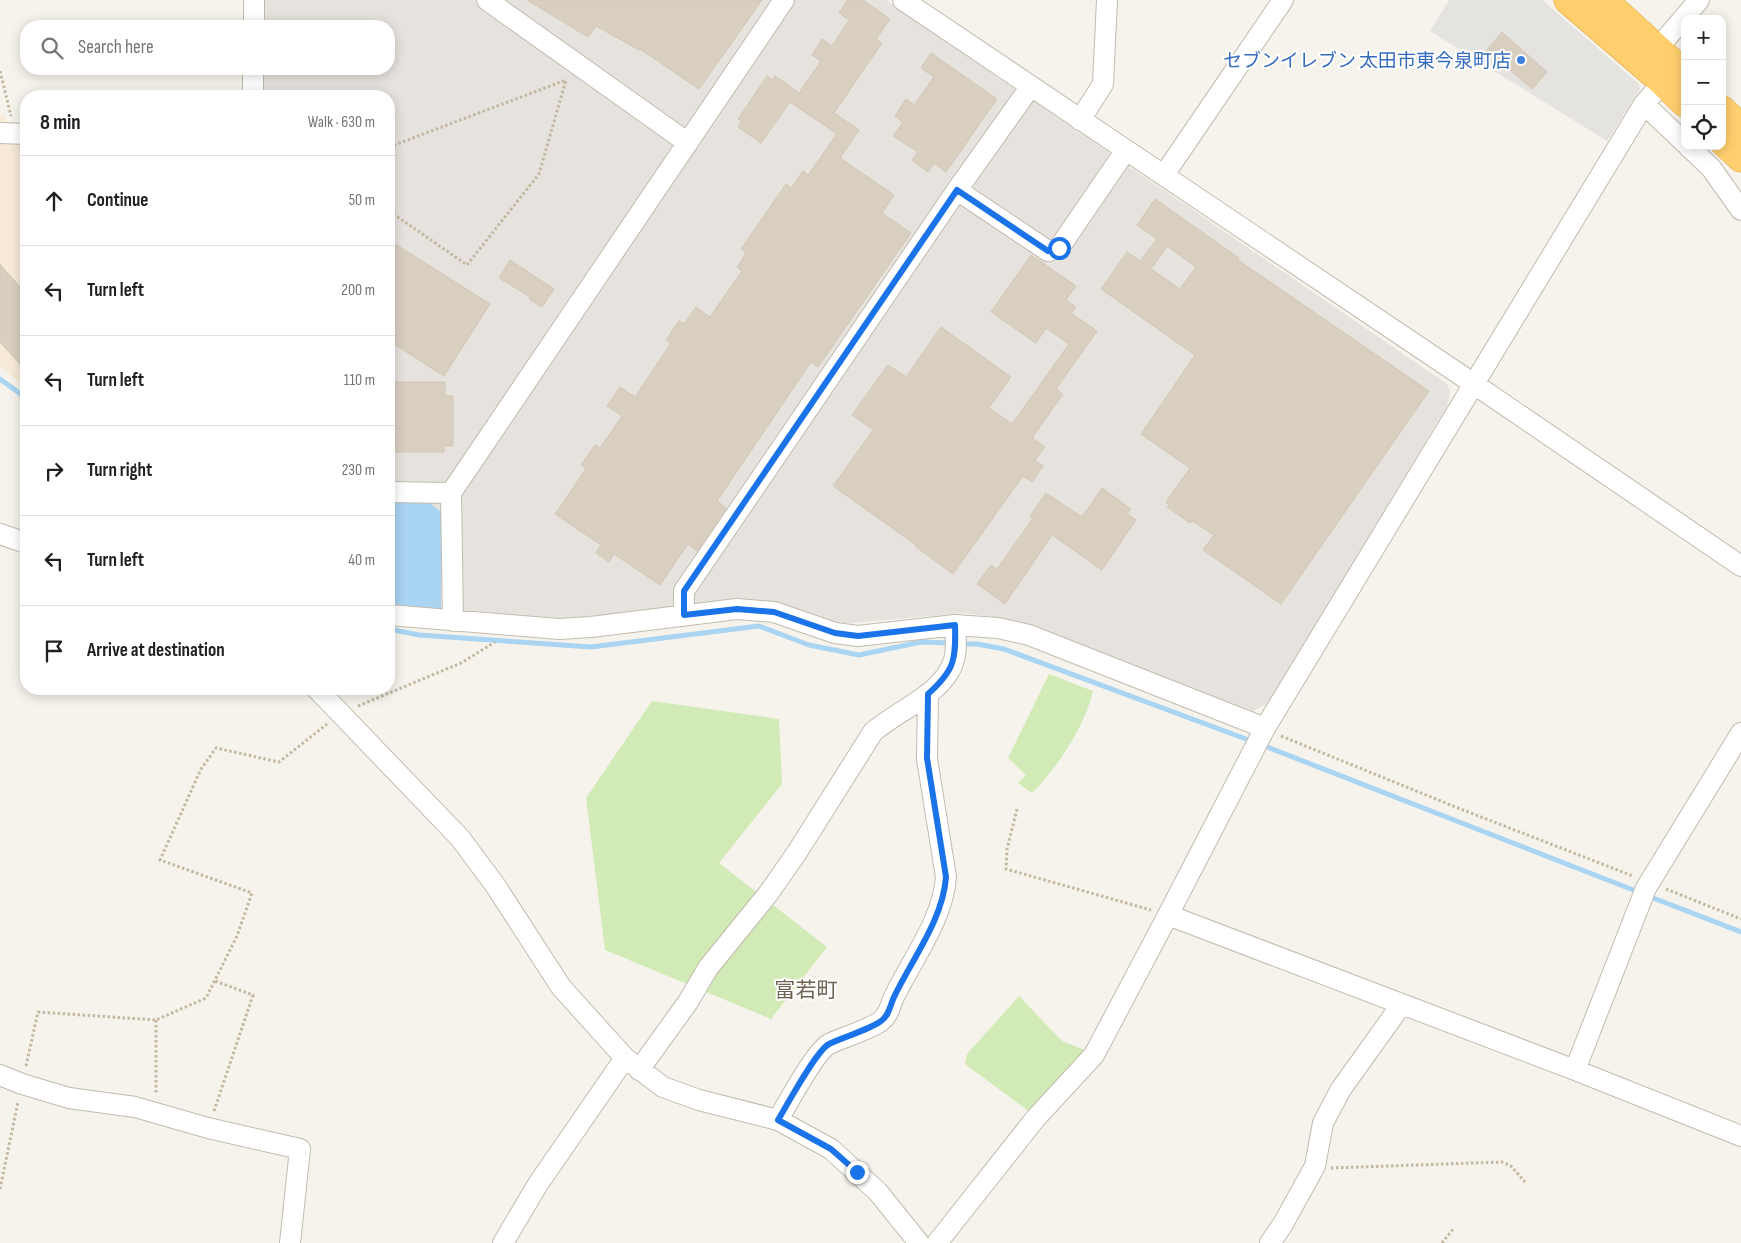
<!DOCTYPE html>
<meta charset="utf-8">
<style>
:root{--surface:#fff;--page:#f2f2f2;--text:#202124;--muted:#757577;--line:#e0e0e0}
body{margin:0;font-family:"Sofia Sans Condensed","Noto Sans JP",sans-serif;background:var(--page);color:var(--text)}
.controls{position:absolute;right:15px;top:15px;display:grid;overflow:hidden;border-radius:10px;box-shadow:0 2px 12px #0003}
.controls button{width:45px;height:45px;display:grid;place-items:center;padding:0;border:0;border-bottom:1px solid var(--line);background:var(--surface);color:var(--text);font:25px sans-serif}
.stop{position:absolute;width:15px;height:15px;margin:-11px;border:4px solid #1a73e8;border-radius:50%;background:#fff}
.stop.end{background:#1a73e8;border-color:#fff;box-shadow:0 1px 5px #0008}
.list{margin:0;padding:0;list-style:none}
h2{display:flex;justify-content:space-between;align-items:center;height:65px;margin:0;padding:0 20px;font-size:21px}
h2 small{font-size:16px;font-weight:400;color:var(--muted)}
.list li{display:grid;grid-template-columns:32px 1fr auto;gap:15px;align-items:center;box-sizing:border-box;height:90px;padding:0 20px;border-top:1px solid var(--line)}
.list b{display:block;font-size:19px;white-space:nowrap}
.list em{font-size:16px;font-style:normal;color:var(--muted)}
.icon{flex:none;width:28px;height:28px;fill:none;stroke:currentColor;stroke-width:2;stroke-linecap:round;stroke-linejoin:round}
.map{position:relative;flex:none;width:1741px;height:1243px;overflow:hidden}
.search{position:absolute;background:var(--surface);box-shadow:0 2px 12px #0003;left:20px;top:20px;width:375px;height:55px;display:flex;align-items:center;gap:12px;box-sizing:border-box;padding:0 18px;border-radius:20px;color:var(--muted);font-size:19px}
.panel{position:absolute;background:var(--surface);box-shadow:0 2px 12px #0003;left:20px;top:90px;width:375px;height:605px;border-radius:20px}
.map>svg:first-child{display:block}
</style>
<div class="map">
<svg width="1741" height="1243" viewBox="0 0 1741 1243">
<rect width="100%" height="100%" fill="#f6f3ec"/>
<path fill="#f7ead8" d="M0,115H5L13,140H26V388L0,366Z"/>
<path fill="#e6e2dd" d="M264,0H886L1447,384L1450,390L1448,404L1269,703L1253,711L1046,632L995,617L962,613L842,624L740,600L598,617L560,618L473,611L441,613L389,609V96H262L263,69H389V26H264Z"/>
<path fill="#d2eab5" d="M1049,674L1093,691C1086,724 1056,770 1032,793L1018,783L1026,775L1008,758Z
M652,701L779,719L782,784L719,863L827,947L771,1019L605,950L586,798Z
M1019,996L1062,1041L1085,1050L1064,1077L1030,1112L965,1064L967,1054Z"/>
<path fill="#e5e3e0" d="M1449,0H1542L1639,84L1640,89L1607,141L1430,31Z"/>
<path fill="#a9d4f2" d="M389,501L428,502L441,512V613L389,609Z"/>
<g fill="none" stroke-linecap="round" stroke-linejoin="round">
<path stroke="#a9d4f2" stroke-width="5" d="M0,379L26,398
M389,629L419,635L591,647L759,626L809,645L859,655L921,642L951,643
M959,644H977L1004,649L1254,742
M1262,745L1641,893
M1648,896L1741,932"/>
</g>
<path fill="#d8cfc1" stroke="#d3c7b4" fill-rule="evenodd" d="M527,0H762L699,89L640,49L639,50L596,26L588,37Z
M848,0H863L890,19L876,39L882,43L834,113L859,130L840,158L894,195L882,213L911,233L818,367L811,362L717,501L726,508L697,551L688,544L660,585L614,554L609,562L596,553L601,545L555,514L586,469L581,465L595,445L600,448L622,416L607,406L620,387L635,397L671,343L666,340L679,321L684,324L696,307L710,317L742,271L737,267L746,253L741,249L786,184L791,188L803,171L808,175L837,134L790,102L761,143L738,127L742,121L738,119L767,76L772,80L775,76L799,93L821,61L812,55L822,39L832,46L849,20L839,13Z
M1502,32L1547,72L1532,89L1487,50Z
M931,53L997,99L946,172L934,163L928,172L912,160L918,152L893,136L903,122L895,116L906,99L914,105L934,77L921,68Z
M1155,199L1239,258L1238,260L1429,391L1281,604L1203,550L1214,535L1192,521L1190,523L1167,507L1169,505L1166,502L1190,468L1141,434L1195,355L1101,289L1127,252L1140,261L1157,239L1137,225ZM1167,246L1196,267L1180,289L1151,269Z
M389,240L490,304L444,376L389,341Z
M1031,255L1076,286L1066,300L1076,307L1071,313L1097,331L1056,389L1063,394L1032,438L1045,447L1035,460L1043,466L1032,482L1023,476L953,574L915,546L916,545L833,486L873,430L852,415L888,365L906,377L941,327L1011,377L989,408L1012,424L1069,344L1046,328L1036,343L991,312Z
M510,260L554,289L542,307L529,299L530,297L499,278Z
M0,264L26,294V371L0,342Z
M389,382H445V396H453V446H444V452H389Z
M1102,488L1131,509L1127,514L1136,520L1102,570L1052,535L1005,604L977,584L991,565L997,569L1033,518L1030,516L1046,493L1082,517Z"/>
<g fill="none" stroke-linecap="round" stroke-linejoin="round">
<defs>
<path id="minor" d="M487,0L688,143
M903,0L1474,384L1741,566
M254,26V0
M1658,48L1699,0
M253,96V69
M1644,104L1685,143
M1080,120L1103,84L1107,0
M0,133L26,134
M1688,146L1711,168L1741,210
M1164,175L1283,0
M957,190L1048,251L1059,248L1126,150
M389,492L451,493
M0,534L26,543
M389,615L559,629L591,627L737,609L774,612L835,633L858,636L955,625L998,628L1029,635L1265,728
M684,615V591L957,190L1031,86
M453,621L451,493L784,0
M317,689L460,838L495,885L561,987L625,1058L663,1087L699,1100L778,1120L831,1149L878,1192L919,1243
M1168,915L1575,1070L1741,1136
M639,1070L688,1002L708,968L768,894L796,854L873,732C898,710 945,693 954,660C957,649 956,636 955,625
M1575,1070L1646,888L1741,733
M0,1075L22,1084L69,1098L135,1107L208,1128L300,1149L290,1243
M778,1120C787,1104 816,1051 829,1044C843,1037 869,1030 881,1021C890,1014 890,1004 895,995C913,958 943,919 946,877L927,759L928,694
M503,1243L538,1184L625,1058
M937,1243L1035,1119L1094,1055L1168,915L1265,728L1644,104L1663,82
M1270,1243L1283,1224L1315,1166L1323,1123L1341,1089L1402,1004"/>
<path id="highway" d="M1568,0L1663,82L1685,103
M1603,0L1685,74
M1722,110L1741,128
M1722,140L1741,158"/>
</defs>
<use href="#minor" stroke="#c2bbae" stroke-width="22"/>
<use href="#highway" stroke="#e0a43c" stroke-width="29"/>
<path stroke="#c4b79f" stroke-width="3" stroke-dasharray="2.5 2.5" stroke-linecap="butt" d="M0,71L11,116
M389,147L566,80
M389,211L467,265L539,174L566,80
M358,706L461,663L495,642
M1281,736L1458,808L1633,876
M1017,809L1007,849L1006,869L1151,910
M1666,889L1741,919
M156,1020V1095
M26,1066L38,1012L156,1020L206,998L237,936L252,893L160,860L201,769L216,748L279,762L327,724
M214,1111L253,995L215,981
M1331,1168L1502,1162L1511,1166L1525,1182
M0,1189L18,1102
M1442,1243L1454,1228"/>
<use href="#minor" stroke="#fff" stroke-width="20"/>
<use href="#highway" stroke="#ffcf6e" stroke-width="28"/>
</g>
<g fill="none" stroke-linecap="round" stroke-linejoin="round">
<path stroke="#1a73e8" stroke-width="6" d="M857,1172L831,1149L778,1120C787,1105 816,1051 829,1044C843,1037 869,1030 881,1021C890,1015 890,1004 895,995C913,958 943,919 946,877L927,758L928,694C955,670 956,659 955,625L858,636L835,633L774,612L737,609L684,615V591L957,190L1048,251L1059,248"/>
</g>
<circle fill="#3f7fe0" stroke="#fff" stroke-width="2" cx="1521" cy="60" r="5"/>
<g text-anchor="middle" stroke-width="4" stroke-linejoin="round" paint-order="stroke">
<g font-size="19" fill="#366cbe" stroke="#fff" text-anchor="end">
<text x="1511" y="67">セブンイレブン 太田市東今泉町店</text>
</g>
<g font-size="21" fill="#6e6250" stroke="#fff">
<text x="806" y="997">富若町</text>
</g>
</g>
</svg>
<div class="controls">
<button>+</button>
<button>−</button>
<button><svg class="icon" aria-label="locate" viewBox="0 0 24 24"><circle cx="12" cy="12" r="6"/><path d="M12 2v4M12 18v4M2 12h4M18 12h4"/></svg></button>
</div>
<div class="stop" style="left:1059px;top:248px"></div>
<div class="stop end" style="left:857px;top:1172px"></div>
<div class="search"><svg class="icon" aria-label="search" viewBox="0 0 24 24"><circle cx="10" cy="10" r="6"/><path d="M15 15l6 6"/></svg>Search here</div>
<section class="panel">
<h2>8 min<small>Walk · 630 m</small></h2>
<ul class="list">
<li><svg class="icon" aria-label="ahead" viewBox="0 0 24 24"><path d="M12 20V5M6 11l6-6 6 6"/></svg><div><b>Continue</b></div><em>50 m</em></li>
<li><svg class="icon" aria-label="left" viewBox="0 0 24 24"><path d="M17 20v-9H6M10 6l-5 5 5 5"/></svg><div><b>Turn left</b></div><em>200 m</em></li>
<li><svg class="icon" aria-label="left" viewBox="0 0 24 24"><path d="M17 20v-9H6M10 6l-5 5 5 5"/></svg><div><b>Turn left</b></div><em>110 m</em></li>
<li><svg class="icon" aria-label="right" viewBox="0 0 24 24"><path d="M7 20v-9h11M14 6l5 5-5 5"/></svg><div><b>Turn right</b></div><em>230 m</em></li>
<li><svg class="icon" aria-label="left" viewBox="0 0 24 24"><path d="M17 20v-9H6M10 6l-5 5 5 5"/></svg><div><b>Turn left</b></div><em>40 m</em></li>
<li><svg class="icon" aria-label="arrive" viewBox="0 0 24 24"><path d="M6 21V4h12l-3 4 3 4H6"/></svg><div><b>Arrive at destination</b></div></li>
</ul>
</section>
</div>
